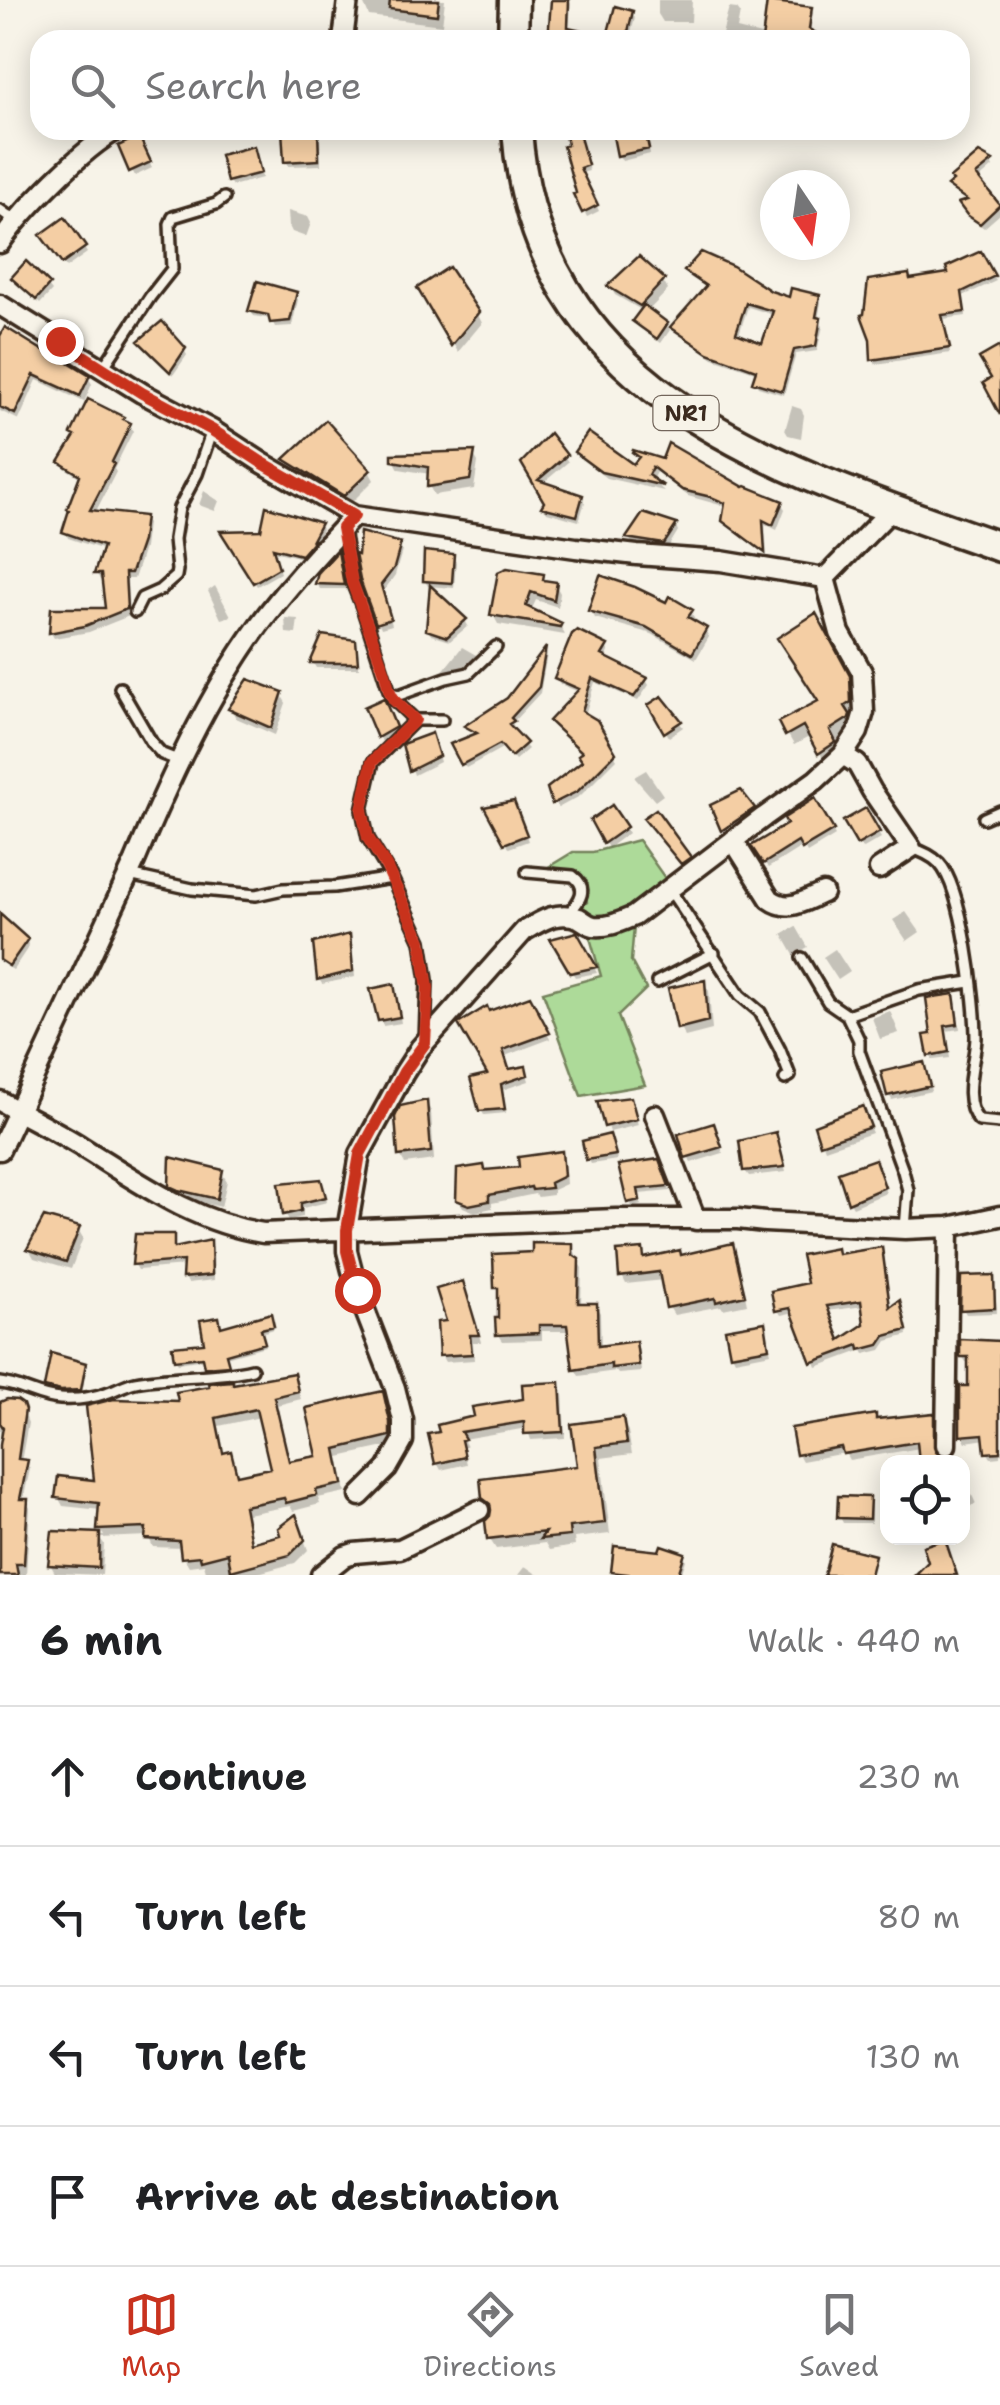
<!DOCTYPE html>
<meta charset="utf-8">
<style>
:root{--surface:#fff;--page:#f6f6f6;--text:#202124;--muted:#757577;--line:#e0e0e0;--accent:#c8321e}
body{margin:0;font-family:"Shantell Sans",sans-serif;background:var(--page);color:var(--text)}
.controls{position:absolute;right:30px;bottom:30px;display:grid;overflow:hidden;border-radius:20px;box-shadow:0 5px 25px #0003}
.controls button{width:90px;height:90px;display:grid;place-items:center;padding:0;border:0;border-bottom:2px solid var(--line);background:var(--surface);color:var(--text);font:50px sans-serif}
.compass{position:absolute;left:760px;top:170px;width:90px;height:90px;border-radius:50%;background:var(--surface);box-shadow:0 5px 25px #0003;rotate:167deg}
.stop{position:absolute;width:30px;height:30px;margin:-22px;border:8px solid #c8321e;border-radius:50%;background:#fff}
.stop.end{background:#c8321e;border-color:#fff;box-shadow:0 2px 10px #0008}
.list{margin:0;padding:0;list-style:none}
h2{display:flex;justify-content:space-between;align-items:center;height:130px;margin:0;padding:0 40px;font-size:42px}
h2 small{font-size:32px;font-weight:400;color:var(--muted)}
.list li{display:grid;grid-template-columns:65px 1fr auto;gap:30px;align-items:center;box-sizing:border-box;height:140px;padding:0 40px;border-top:2px solid var(--line)}
.list b{display:block;font-size:38px;white-space:nowrap}
.list em{font-size:32px;font-style:normal;color:var(--muted)}
.icon{flex:none;width:55px;height:55px;fill:none;stroke:currentColor;stroke-width:2;stroke-linecap:round;stroke-linejoin:round}
.map{position:relative;flex:none;width:1000px;height:1575px;overflow:hidden}
.search{position:absolute;background:var(--surface);box-shadow:0 5px 25px #0003;left:30px;right:30px;top:30px;height:110px;display:flex;align-items:center;gap:25px;box-sizing:border-box;padding:0 35px;border-radius:30px;color:var(--muted);font-size:38px}
.sheet{height:690px;background:var(--surface)}
nav{display:flex;justify-content:space-around;align-items:center;box-sizing:border-box;height:140px;border-top:2px solid var(--line);background:var(--surface);font-size:28px;color:var(--muted)}
nav a{display:grid;justify-items:center;gap:5px}
nav .on{color:var(--accent)}
.map>svg:first-child{display:block}
</style>
<div class="map">
<svg width="1000" height="1575" viewBox="0 0 1000 1575">
<rect width="100%" height="100%" fill="#f7f3e8"/>
<filter id="ink" filterUnits="userSpaceOnUse"><feTurbulence type="fractalNoise" baseFrequency=".01" numOctaves="2"/><feDisplacementMap in="SourceGraphic" scale="20" xChannelSelector="R" yChannelSelector="G"/><feConvolveMatrix kernelMatrix="1 2 1 2 8 2 1 2 1" color-interpolation-filters="sRGB"/></filter>
<g filter="url(#ink)">
<path fill="#adda99" stroke="#74825c" stroke-width="2.5" d="M638,840L667,881L635,910L606,921L576,912L587,902L581,875L545,869L573,852H593Z
M634,926L631,961L646,989L618,1016L645,1085L581,1096L543,992L601,976L589,934Z"/>
<path fill="#0003" fill-rule="evenodd" d="M362,0H445L442,25L369,16Z
M553,0H568L571,4L569,30L610,38L632,13L635,18L629,40H551Z
M658,0H692L691,22H663L658,14Z
M729,8L737,9L740,13L737,29L765,36L811,10L813,13L810,32L811,40H710L714,34L721,38Z
M567,130H584L585,132L578,133L589,171L581,173L599,211L587,217L576,195Z
M316,131L320,136L321,165L289,166L286,161Z
M644,132L650,154L622,161L619,155Z
M138,139L152,168L135,176L121,147Z
M256,154L262,178L232,186L229,181Z
M980,156L991,163L993,167L977,181L1000,210V214L984,228L973,220L962,204L969,202L953,191L950,187Z
M288,211L308,217L311,223L306,237L292,232L289,226Z
M46,241L84,248L87,253L66,268Z
M980,254L996,281L963,296L966,316L943,319L950,353L876,364L873,359L911,282L952,275Z
M639,259L663,281L668,290L648,311L666,325L670,330L661,343L638,327L635,321L643,311L615,295L610,286Z
M687,272L790,300L818,297L821,302L818,320L823,326L817,351L796,354L784,395L758,387L755,382L758,373L713,358L676,332L673,327L707,288L690,277ZM748,307L774,315L764,346L738,337Z
M14,278L48,286L52,291L40,304Z
M420,289L477,313L482,323L458,352Z
M295,294L298,300L292,326L275,327L271,319L254,316L250,311Z
M0,341L88,377L92,384L84,402L37,380L19,420L0,411Z
M144,347L184,350L187,355L173,375Z
M792,406L801,409L804,415L801,438L788,435L785,430Z
M129,425L133,431L114,469L116,472L95,513L143,518L147,524L144,548L134,579H127L129,616L89,632L54,638L51,633L53,610L108,611L104,580H100L97,574L104,550L68,538L65,531L81,478L65,468L62,462Z
M577,452L634,468L639,460L636,453L781,503L785,509L777,530L765,524L767,556L729,527L725,520L727,507L688,496L656,472L652,480L664,491L606,478L581,459Z
M473,453L478,462L474,489L434,495L429,486L430,474L399,469L394,460Z
M565,457L568,462L542,484L582,497L585,502L579,521L547,512L544,507L547,502L525,464Z
M287,460L369,471L374,480L350,504L292,468Z
M204,491L219,501L215,511L199,505Z
M644,516L676,526L678,531L667,549L632,543L629,538Z
M319,525L322,529L314,546L303,558L273,551L280,573L257,586L224,533Z
M399,545L402,551L395,575L383,592L392,625L381,628L362,579Z
M338,555L346,589H320L317,584Z
M452,556L456,562L454,588L428,586L425,581Z
M543,576L546,583L555,584L560,593L558,607L536,600L531,611L560,625L565,635L498,624L493,615Z
M215,586L231,616L221,619L208,591Z
M667,606L691,612L695,619L692,623L705,630L709,637L696,659L652,634L595,618L591,611Z
M815,616L855,689L856,714L850,717L855,729L834,742L840,754L826,764L811,736L794,745L781,723L821,702Z
M285,618L298,619L296,634L286,633Z
M465,620L468,626L450,641L431,635L428,629Z
M323,637L354,642L358,648L359,668H316L313,663Z
M462,647L476,655L478,660L460,672L445,676L442,672Z
M606,647L609,652L605,660L646,680L649,685L638,701L595,682L585,715L595,722L617,759L580,796L558,808L555,803L585,761L584,754L555,726L579,692L560,684L557,678Z
M545,651L547,654L540,693L512,723L514,727L511,730L528,749L515,760L504,747L466,768L453,745L478,736L468,727L509,699Z
M281,694L286,703L275,735L236,718L231,709Z
M662,699L683,727L669,737L652,706Z
M386,707L397,734L382,742L367,709Z
M434,742L440,762L414,775L405,746Z
M646,770L663,795L655,801L634,777Z
M740,794L755,815L726,835L713,806Z
M814,802L835,836L807,853L803,846L768,868L755,846L790,825Z
M488,809H516L528,841L509,848Z
M612,809L628,833L608,848L593,821Z
M865,811L881,838L862,849L847,822Z
M906,912L920,932L907,941L893,920Z
M0,922L26,940L29,946L13,970L0,962Z
M796,926L808,947L794,955L782,934Z
M577,936L597,973L575,977L554,941Z
M349,937L352,942L355,977L322,984L319,979Z
M835,949L850,972L838,980L823,957Z
M704,983L709,991L712,1030L685,1037L680,1028Z
M393,987L396,992L401,1023L383,1026L380,1020Z
M953,996L956,1002L960,1029L946,1031L950,1058L933,1060L930,1055L934,1036Z
M529,999L550,1039L505,1056L509,1072L527,1074L529,1081L502,1090L506,1113L484,1115L481,1110L491,1076L488,1014Z
M890,1011L899,1033L880,1039L872,1018Z
M926,1070L931,1091L892,1100L889,1095Z
M426,1102L431,1111L434,1160L405,1164L400,1155Z
M600,1103L633,1105L638,1125L610,1132Z
M864,1114L872,1133L825,1149L817,1127Z
M716,1132L723,1153L691,1163L681,1136Z
M777,1140L786,1172L749,1176L745,1171Z
M612,1142L617,1160L591,1164L588,1159Z
M560,1153L564,1160L566,1184L553,1190V1195L538,1197L535,1194L492,1203V1208L475,1212L463,1207L458,1199L486,1172L522,1169Z
M621,1167H661L670,1191L639,1194L641,1205L632,1207Z
M877,1168L886,1193L853,1207L850,1202Z
M221,1172L227,1181L221,1207L185,1199L177,1195L172,1185Z
M282,1185L323,1187L327,1202L303,1208V1217L289,1220L286,1215Z
M78,1229L83,1238L71,1269L34,1258L29,1249Z
M138,1236H172L175,1242V1250L210,1243L213,1248L214,1280L188,1283L185,1278V1266L138,1270L135,1265Z
M572,1246L576,1254V1259L582,1268L581,1306H596L600,1313L601,1348L634,1344L639,1351L641,1372L618,1374L616,1371L579,1376L575,1369L570,1331H542V1340L503,1341L498,1334L501,1294L497,1287L534,1255Z
M732,1246L737,1254L747,1304L723,1309L721,1306L674,1315L669,1307L663,1280L626,1284L622,1276L642,1251L646,1260L681,1257Z
M881,1250L884,1255L891,1309L902,1308L908,1335L887,1341L881,1350L865,1354L863,1350L817,1367L795,1312L781,1315L778,1310L810,1285L839,1257ZM864,1306L867,1325L840,1344L827,1311Z
M992,1277L995,1283L997,1313L966,1314L963,1309Z
M466,1291L481,1342H473L474,1360L445,1362L441,1355Z
M271,1319L274,1329L261,1333L265,1346L226,1357L229,1368L209,1370L205,1359L178,1363L176,1360L207,1345L221,1330Z
M764,1325L771,1353L735,1360L732,1354Z
M1000,1343V1457L991,1458L987,1452L986,1439L966,1442L963,1436L971,1388V1362H966L962,1356Z
M84,1365L86,1370L82,1394L64,1395L49,1391L46,1387Z
M293,1376L301,1399L277,1405L290,1463L320,1458L381,1394L386,1402L394,1432V1445L339,1457L346,1492L318,1498L320,1504L293,1511L290,1506L247,1514L253,1545L283,1537L299,1525L308,1550L295,1563L258,1573L259,1575H207L204,1564L189,1566L184,1558L183,1548L153,1547L148,1536L100,1538L104,1544L102,1575L55,1573L50,1564L54,1534L104,1536L100,1530L101,1510L63,1506L58,1497L97,1483L181,1404L233,1386ZM260,1417L273,1470L238,1478L235,1462L230,1454L225,1455L219,1426Z
M559,1384L563,1391L565,1438L531,1440L527,1428L463,1439L467,1447H463L467,1464L441,1470L437,1463L431,1436L525,1401Z
M0,1400L16,1402L21,1405L28,1423L21,1462L26,1463L30,1469L23,1501H26L30,1508L26,1575H0Z
M933,1415L936,1422V1455L942,1462H922L920,1448L849,1460L845,1453L802,1461L798,1454L877,1422Z
M622,1420L628,1431L632,1454L601,1458L610,1534L574,1538L575,1546L549,1550L545,1543L496,1549L489,1538L492,1510L485,1497L580,1468L574,1426Z
M972,1495L976,1504L962,1509V1496Z
M868,1499L871,1505V1523H843L840,1517Z
M684,1556L686,1560L681,1575H616L614,1572Z
M525,1566L538,1575H518Z"/>
<path fill="#f4cea4" stroke="#3b2a1e" stroke-width="2.5" fill-rule="evenodd" d="M390,0H439L437,15L389,9Z
M551,0H569L568,27L596,33V40H548Z
M767,1L812,7L809,29L829,40H762Z
M615,6L633,11L626,40H606Z
M282,130H318L319,160L284,162Z
M564,130H578L588,165L580,168L598,205L582,213L573,194L576,193L563,146L567,145Z
M645,130L649,149L617,156L613,136Z
M139,136L151,162L129,172L118,146Z
M254,146L261,173L227,182L220,155Z
M979,153L993,161L976,175L1000,205L980,224L967,215L958,203L967,200L947,186L953,181L950,178Z
M65,217L86,247L62,264L40,235Z
M981,251L995,276L962,292L965,312L942,315L950,348L871,360L870,339L861,315L864,314L868,280L909,274L910,279L948,273L946,267Z
M701,252L733,266L771,291L789,297L791,288L820,295L816,317L821,318L816,346L794,350L782,391L752,382L756,370L708,353L670,327L706,286L684,271ZM746,303L773,311L762,343L736,333Z
M639,256L665,279L640,306L607,286Z
M26,261L50,284L36,300L11,278Z
M449,267L479,312L451,346L417,288Z
M257,281L297,292L290,321L270,323L268,315L248,311Z
M644,305L668,323L657,339L632,321Z
M162,321L186,348L170,372L138,341Z
M5,327L55,358L57,355L90,375L80,396L34,375L15,414L0,407V336Z
M1000,346V415L983,383L991,378L979,358Z
M88,399L124,417L123,419L131,423L112,462L114,464L90,510L145,516L142,541L131,573H125L127,609L85,626L49,633L51,608H105L101,574H94L103,546L62,532L69,510L67,509L80,475L59,462L75,436L71,434Z
M326,420L371,470L344,496L284,459Z
M588,432L633,464L639,457L632,452L633,450L662,459L668,443L744,487L746,486L783,501L773,525L763,520L765,553L722,521L725,503L711,497L682,490L652,467L648,475L664,486L601,472L574,452Z
M550,433L567,455L538,480L583,495L577,516L541,507L544,502L521,463Z
M475,451L470,480L427,487L428,467L392,461V454Z
M266,506L321,523L312,540H314L301,555L273,548L279,568L253,583L220,531L261,530Z
M643,513L677,524L664,544L626,538Z
M360,532L401,543L394,568L381,585L391,619L376,624L360,580L355,554L358,555Z
M338,551L344,585L315,584L318,573Z
M424,551L454,554L452,583L423,581Z
M507,568L544,574L543,580L557,582L554,600L531,592L526,606L562,623L560,627L490,615L498,572Z
M600,575L635,587L666,602L669,596L693,610L688,617L707,628L692,654L646,627L588,611Z
M430,585L467,619L447,637L426,630Z
M816,613L850,676L851,702L845,706L850,714L849,718L830,730L836,742L818,754L803,726L785,736L778,722L818,701L777,638Z
M577,630L608,645L602,655L648,678L634,697L592,678L582,711L597,720L616,753L578,791L552,804L547,788L582,761L578,755L582,752L549,721L579,689L554,678L572,634Z
M322,635L356,640L358,663H310Z
M546,647L539,687L511,718L514,721L509,724L527,743L511,757L500,744L461,765L450,744L477,733L464,726L507,698Z
M248,679L283,692L271,728L228,709Z
M662,696L682,721L664,733L648,705Z
M384,698L396,727L377,738L364,707Z
M432,733L439,756L409,771L402,744Z
M741,790L755,808L721,831L710,805Z
M815,798L834,830L802,849L798,842L763,864L751,846L787,824L784,818Z
M514,801L527,835L504,844L484,807Z
M612,805L627,827L603,844L590,820Z
M866,808L880,832L857,845L843,821Z
M656,809L691,857L681,864L643,818Z
M0,914L28,939L9,966L0,960Z
M577,932L597,967L570,973L550,939Z
M350,934L353,971L317,980L313,943Z
M705,980L708,1021L677,1029L668,988Z
M394,984L400,1017L378,1021L370,989Z
M954,994L958,1024L945,1026L949,1052L928,1056L924,1035L931,1034L926,998Z
M530,996L550,1033L503,1050L509,1069L526,1066L528,1075L501,1084L505,1109L479,1111L470,1078L487,1074L458,1024L487,1006L489,1011Z
M924,1062L930,1086L887,1096L881,1072Z
M631,1097L637,1119L604,1127L597,1101Z
M427,1100L431,1152L398,1156L395,1117L400,1106Z
M863,1106L871,1127L820,1144L814,1125Z
M714,1123L722,1147L685,1158L678,1134Z
M776,1132L785,1167L743,1171L739,1141Z
M610,1134L616,1155L586,1160L582,1141Z
M562,1151L564,1176L550,1183L551,1188L532,1190L531,1187L489,1195V1201L469,1205L456,1200L457,1169L484,1165L485,1170L519,1167L518,1157Z
M170,1157L223,1170L217,1199L178,1190L169,1186Z
M659,1159L669,1186L638,1189L640,1200L627,1203L618,1165Z
M875,1159L885,1187L848,1203L838,1172Z
M321,1179L326,1197L301,1203V1211L283,1215L279,1183Z
M44,1217L80,1227L66,1262L27,1249Z
M135,1234H174V1248L211,1240L212,1275L182,1278L183,1261L132,1265Z
M532,1243L573,1244V1255L579,1259L578,1303H597L598,1346L636,1341L639,1365L611,1368V1364L573,1370L567,1325H539V1333L496,1335L495,1318H498V1288H494L493,1254L532,1252Z
M733,1243L745,1295L716,1302L715,1298L666,1308L659,1272L619,1277L617,1251L643,1249L644,1258L680,1250L681,1255Z
M882,1247L890,1307L900,1300L907,1330L885,1336L879,1345L860,1350L859,1345L811,1363L790,1308L775,1311L771,1291L807,1283L801,1255L837,1248L838,1254ZM861,1301L864,1324L840,1340L827,1306Z
M994,1275L995,1308L960,1310L961,1276Z
M463,1281L479,1335H470L472,1354L439,1356L437,1322L446,1321L436,1289Z
M271,1313L274,1326L261,1329L265,1343L226,1354L229,1365L204,1367L202,1357L174,1360L172,1346L204,1343L200,1320L219,1317L221,1327Z
M765,1322L769,1348L730,1355L725,1329Z
M960,1339L1000,1341V1452L985,1453L983,1434L960,1436V1386H968V1357H960Z
M51,1353L86,1363L81,1390L61,1391L44,1387Z
M294,1373L298,1391L274,1397L289,1461L317,1456L306,1408L383,1391L390,1422V1436L336,1449L343,1484L316,1490L317,1495L286,1503L284,1498L244,1506L251,1543L280,1535L278,1528L296,1514L305,1540L290,1555L231,1571L228,1553L201,1560L200,1556L181,1558L179,1541L145,1539L146,1528L97,1530L99,1503L55,1498L58,1476L94,1480L86,1406L114,1399L178,1401L176,1392L209,1386L208,1383L233,1381V1384ZM256,1409L270,1468L237,1475L231,1451L223,1453L216,1418Z
M560,1382L563,1432L524,1434V1422L461,1432L465,1439L461,1440L465,1457L435,1464L428,1434L439,1432L437,1425L474,1416L472,1407L523,1399L522,1384Z
M7,1399L17,1400L23,1404L25,1410L18,1459L28,1460L20,1499H28L24,1564H16L18,1575H0V1445L3,1427L0,1423V1402Z
M934,1413V1446L936,1452L941,1456L942,1462H919L917,1442L843,1454L841,1447L796,1455L791,1428L876,1414V1419Z
M623,1417L627,1443L596,1447L605,1523L569,1527L570,1536L540,1539L545,1532L487,1539L485,1521L490,1516L491,1510L490,1504L482,1498L480,1478L577,1466L571,1424Z
M838,1496L870,1497L869,1519L837,1518Z
M52,1531L100,1533L99,1568L48,1565Z
M945,1539L957,1575H915L928,1562L923,1546Z
M832,1544L875,1555L870,1575H824Z
M661,1545L685,1553L678,1575H635L611,1572L614,1546L659,1551Z"/>
<g fill="none" stroke-linecap="round" stroke-linejoin="round">
<defs>
<path id="service" d="M0,210L17,222
M103,368L150,297L172,269L170,224L173,217L216,204L224,198
M343,530L352,582L362,607L389,690L394,700L415,720H442
M135,612L142,598L160,590L176,576L177,570L174,539L179,508L197,474L212,430
M120,688L152,743L162,754L180,761
M390,693L399,695L446,678L469,673L496,647
M984,818L1000,811
M911,848C921,851 932,856 939,863C963,888 976,1002 976,1038C975,1063 960,1100 979,1121L1000,1123
M527,872L573,876C589,888 580,901 569,913
M129,875L192,889L256,895L283,889L334,887L392,878L421,941L427,980L425,1040
M392,878L368,838L362,810L373,762L415,720
M670,890L740,995L760,1012L780,1050L790,1076L785,1079
M802,958L828,1002L847,1015
M657,982L714,953
M905,1229L908,1190L903,1171L859,1051V1040L847,1015L919,990L970,982
M0,1383C21,1385 39,1398 60,1399C75,1400 92,1398 106,1393C116,1390 125,1384 135,1382C174,1375 214,1378 252,1369"/>
<path id="minor" d="M343,40L348,0
M0,243C21,212 84,147 117,130
M0,305L142,393L212,430L261,462L354,516L576,548L637,555L721,561L825,578L893,508
M843,755L857,764L872,791L911,848L879,869
M733,840L770,899C789,913 803,901 823,893
M0,1101C27,1117 55,1130 82,1147C140,1183 193,1222 263,1233L616,1219H738L765,1222L905,1229L949,1227L1000,1216
M655,1115L696,1220
M0,1150L135,861C169,780 207,697 259,625C288,586 321,550 354,516
M946,1445L949,1227
M360,1496L387,1469L403,1441V1420L395,1388L357,1290L347,1251V1230L360,1154L404,1073L420,1048L524,931C542,920 558,910 579,918C584,921 588,925 594,926C608,928 622,921 634,916L764,817L816,780L843,755L858,732L864,712L862,672L840,633L825,578
M321,1575L345,1556L354,1553L400,1549L479,1510"/>
<path id="trunk" d="M513,40L514,0
M517,130C536,399 785,471 1000,547"/>
</defs>
<use href="#service" stroke="#3b2a1e" stroke-width="16"/>
<use href="#minor" stroke="#3b2a1e" stroke-width="25"/>
<use href="#trunk" stroke="#3b2a1e" stroke-width="35"/>
<use href="#service" stroke="#f7f3e8" stroke-width="9"/>
<use href="#minor" stroke="#f7f3e8" stroke-width="18"/>
<use href="#trunk" stroke="#f7f3e8" stroke-width="28"/>
</g>
</g>
<g fill="none" stroke-linecap="round" stroke-linejoin="round" filter="url(#ink)">
<path stroke="#c8321e" stroke-width="12" d="M60,341L142,393L212,430L261,462L354,516L342,528L352,582L385,673L389,690L394,700L415,720L372,762L362,810L368,838L386,866L421,941L428,988L425,1043L404,1072L360,1154L347,1230V1251L357,1290"/>
</g>
<g text-anchor="middle" stroke-width="8" stroke-linejoin="round" paint-order="stroke">
<rect fill="#f7f3e8" stroke="#73665b" stroke-width="2.5" x="653.5" y="396" width="65" height="34" rx="8"/>
<g font-size="22" font-weight="bold" fill="#3b2a1e">
<text x="686" y="421">NR1</text>
</g>
</g>
</svg>
<div class="controls">
<button><svg class="icon" aria-label="locate" viewBox="0 0 24 24"><circle cx="12" cy="12" r="6"/><path d="M12 2v4M12 18v4M2 12h4M18 12h4"/></svg></button>
</div>
<svg class="compass" viewBox="-18 -18 36 36"><path d="M0-13l5 13h-10z" fill="#e53935"/><path d="M0 13l5-13h-10z" fill="#757577"/></svg>
<div class="stop" style="left:357px;top:1290px"></div>
<div class="stop end" style="left:60px;top:341px"></div>
<div class="search"><svg class="icon" aria-label="search" viewBox="0 0 24 24"><circle cx="10" cy="10" r="6"/><path d="M15 15l6 6"/></svg>Search here</div>
</div>
<section class="sheet">
<h2>6 min<small>Walk · 440 m</small></h2>
<ul class="list">
<li><svg class="icon" aria-label="ahead" viewBox="0 0 24 24"><path d="M12 20V5M6 11l6-6 6 6"/></svg><div><b>Continue</b></div><em>230 m</em></li>
<li><svg class="icon" aria-label="left" viewBox="0 0 24 24"><path d="M17 20v-9H6M10 6l-5 5 5 5"/></svg><div><b>Turn left</b></div><em>80 m</em></li>
<li><svg class="icon" aria-label="left" viewBox="0 0 24 24"><path d="M17 20v-9H6M10 6l-5 5 5 5"/></svg><div><b>Turn left</b></div><em>130 m</em></li>
<li><svg class="icon" aria-label="arrive" viewBox="0 0 24 24"><path d="M6 21V4h12l-3 4 3 4H6"/></svg><div><b>Arrive at destination</b></div></li>
</ul>
</section>
<nav>
<a class="on"><svg class="icon" aria-label="map" viewBox="0 0 24 24"><path d="M3 6l6-2 6 2 6-2v14l-6 2-6-2-6 2zM9 4v14M15 6v14"/></svg>Map</a>
<a><svg class="icon" aria-label="directions" viewBox="0 0 24 24"><path d="M12 3l9 9-9 9-9-9zM9 14v-3h6M13 9l2 2-2 2"/></svg>Directions</a>
<a><svg class="icon" aria-label="saved" viewBox="0 0 24 24"><path d="M7 4h10v16l-5-4-5 4z"/></svg>Saved</a>
</nav>
